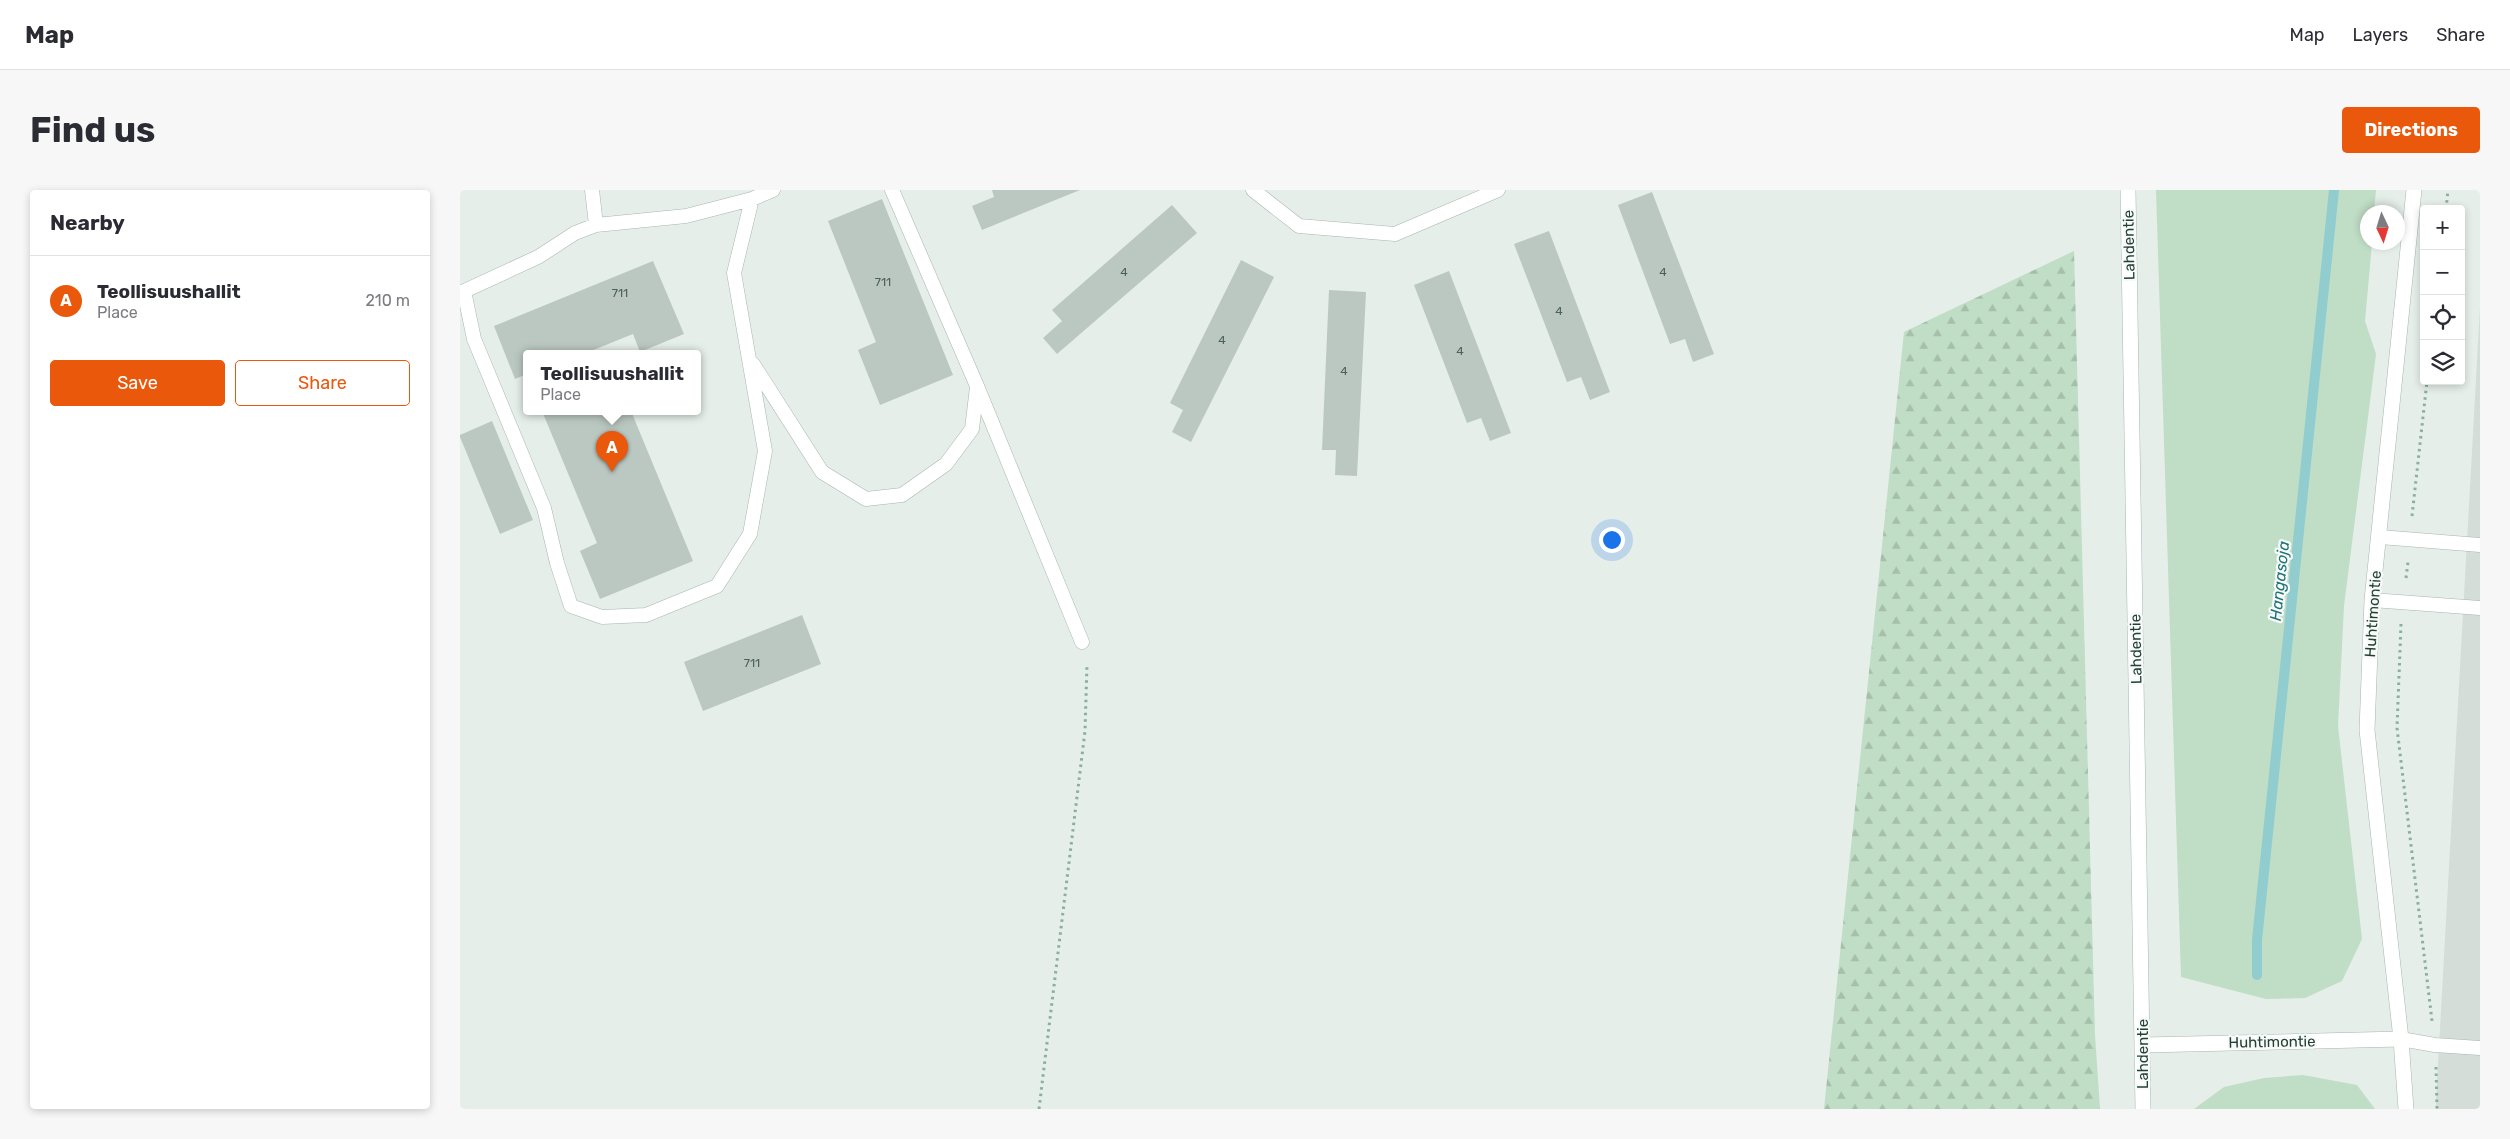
<!DOCTYPE html>
<meta charset="utf-8">
<style>
:root{--surface:#fff;--page:#f7f7f7;--text:#2b2b33;--muted:#7c7c81;--line:#e1e1e2;--accent:#ea580c}
body{margin:0;font-family:Rubik,sans-serif;background:var(--page);color:var(--text)}
.controls{position:absolute;right:15px;top:15px;display:grid;overflow:hidden;border-radius:5px;box-shadow:0 2px 8px #0003}
.controls button{width:45px;height:45px;display:grid;place-items:center;padding:0;border:0;border-bottom:1px solid var(--line);background:var(--surface);color:var(--text);font:25px sans-serif}
.compass{position:absolute;left:1900px;top:15px;width:45px;height:45px;border-radius:50%;background:var(--surface);box-shadow:0 2px 8px #0003;rotate:176deg}
.you{position:absolute;left:1151px;top:349px;width:18px;height:18px;margin:-12px;border:4px solid #fff;border-radius:50%;background:#1a73e8;box-shadow:0 0 0 8px #1a73e833}
.badge{display:grid;place-items:center;width:32px;height:32px;border-radius:50%;background:var(--accent);color:#fff;font-size:16px;font-weight:700}
.pin{position:absolute;translate:-50% -41px;filter:drop-shadow(0 1px 2px #0008)}
.pin::after{content:'';position:absolute;top:26px;width:18px;height:15px;background:inherit;clip-path:polygon(0 0,100% 0,50% 100%)}
.popup{position:absolute;left:63px;top:160px;width:178px;height:65px;box-sizing:border-box;display:grid;place-content:center;border-radius:5px;background:var(--surface);filter:drop-shadow(0 1px 4px #0005);font-size:16px;white-space:nowrap;color:var(--muted)}
.popup b{font-size:19px;color:var(--text)}
.popup::after{content:'';position:absolute;left:50%;top:100%;margin-left:-10px;border:10px solid transparent;border-top-color:var(--surface)}
.list{margin:0;padding:0;list-style:none}
h2{display:flex;justify-content:space-between;align-items:center;height:65px;margin:0;padding:0 20px;font-size:21px}
h2 small{font-size:16px;font-weight:400;color:var(--muted)}
.list li{display:grid;grid-template-columns:32px 1fr auto;gap:15px;align-items:center;box-sizing:border-box;height:90px;padding:0 20px;border-top:1px solid var(--line)}
.list b{display:block;font-size:19px;white-space:nowrap}
.list p{margin:0;font-size:16px;white-space:nowrap;color:var(--muted)}
.list em{font-size:16px;font-style:normal;color:var(--muted)}
.actions{display:flex;gap:10px;padding:15px 20px}
.actions a{flex:1;padding:11px 0;border:1px solid var(--accent);border-radius:5px;text-align:center;font-size:18px;color:var(--accent)}
.actions .main{background:var(--accent);color:#fff}
.icon{flex:none;width:28px;height:28px;fill:none;stroke:currentColor;stroke-width:2;stroke-linecap:round;stroke-linejoin:round}
.map{position:relative;flex:none;width:2020px;height:919px;overflow:hidden;border-radius:5px}
header{display:flex;align-items:center;gap:30px;box-sizing:border-box;height:70px;padding:0 25px;background:var(--surface);border-bottom:1px solid var(--line)}
header strong{font-size:24px}
nav{display:flex;gap:28px;margin-inline-start:auto;font-size:18px}
.intro{display:flex;align-items:center;justify-content:space-between;box-sizing:border-box;height:120px;padding:0 30px}
h1{margin:0;font-size:35px}
.button{padding:12px 22px;border-radius:5px;background:var(--accent);color:#fff;font-size:18px;font-weight:700}
main{display:flex;gap:30px;padding:0 30px}
aside{flex:1;background:var(--surface);border-radius:5px;box-shadow:0 2px 8px #0003}
.map>svg:first-child{display:block}
</style>
<header>
<strong>Map</strong>
<nav><a>Map</a><a>Layers</a><a>Share</a></nav>
</header>
<div class="intro"><h1>Find us</h1><a class="button">Directions</a></div>
<main>
<aside>
<h2>Nearby<small></small></h2>
<ul class="list">
<li><span class="badge">A</span><div><b>Teollisuushallit</b><p>Place</p></div><em>210 m</em></li>
</ul>
<div class="actions"><a class="main">Save</a><a>Share</a></div>
</aside>
<div class="map">
<svg width="2020" height="919" viewBox="0 0 2020 919">
<defs>
<pattern id="forest-firs" width="22" height="20" patternUnits="userSpaceOnUse" patternTransform="scale(1.25)"><rect width="22" height="20" fill="#c0ddc5"/><path d="M5 1l3.5 6h-7zM16 11l3.5 6h-7z" fill="#a5bfaa"/></pattern>
</defs>
<rect width="100%" height="100%" fill="#e5eee9"/>
<path fill="#d4ddd8" d="M2020,117V919H1976V911Z"/>
<path fill="#c0ddc5" d="M1696,0H1916L1914,22H1908V52L1912,53L1905,131L1916,164L1884,416L1878,536L1902,749L1882,791L1845,808L1806,809L1721,787Z
M1843,885L1897,895L1915,919H1734L1764,897L1804,888Z"/>
<path fill="url(#forest-firs)" d="M1614,61L1635,845L1640,919H1364L1444,142Z"/>
<g fill="none" stroke-linecap="round" stroke-linejoin="round">
<path stroke="#91cccf" stroke-width="10" d="M1797,785V750L1874,0"/>
</g>
<path fill="#bbc8c2" d="M532,0H620L522,40L512,16L534,7Z
M1192,2L1254,164L1233,172L1225,149L1210,154L1158,15Z
M422,9L493,185L420,215L398,160L416,152L368,31Z
M712,15L737,43L597,164L583,148L602,131L592,120Z
M1089,41L1150,202L1130,210L1121,187L1107,192L1054,54Z
M781,70L814,87L731,252L712,242L723,220L710,213Z
M193,71L224,144L180,162L173,144L126,163H67V184L55,189L34,136Z
M989,81L1051,243L1030,251L1021,228L1007,233L954,95Z
M869,100L906,102L897,286L875,285L876,260H862Z
M82,221H171L233,371L140,409L120,361L137,353Z
M32,231L73,330L40,344L0,247V245Z
M342,425L361,474L243,521L224,472Z"/>
<g fill="none" stroke-linecap="round" stroke-linejoin="round">
<defs>
<path id="lane" d="M132,0L136,35
M432,0L517,196L622,452
M793,0L839,36L935,44L1038,0
M4,101L14,149L84,318L97,373L111,416L142,427L186,425L257,396L290,344L305,261L274,83L292,9
M0,103L78,67L115,43L136,35L226,26L292,9L313,0
M293,174L362,282L406,309L442,305L486,274L512,239L517,197
M1920,347L2020,355
M1912,410L2020,418
M1941,849L1975,855L2020,858"/>
<path id="street" d="M1941,849L1946,919
M1684,855L1941,849L1907,540L1912,410L1954,0"/>
<path id="secondary" d="M1668,0L1683,919"/>
</defs>
<use href="#lane" stroke="#a8b6af" stroke-width="15"/>
<use href="#street" stroke="#a8b6af" stroke-width="16"/>
<use href="#secondary" stroke="#a4b9b0" stroke-width="16"/>
<path stroke="#88af9f" stroke-width="3" stroke-dasharray="2.5 4" stroke-linecap="butt" d="M1986,19L1988,0
M1952,326L1967,191
M1946,388L1948,372
M1941,434L1937,538L1972,831
M1976,877L1977,919
M579,919L625,541L627,474"/>
<use href="#lane" stroke="#fff" stroke-width="14"/>
<use href="#street" stroke="#fff" stroke-width="15"/>
<use href="#secondary" stroke="#fff" stroke-width="15"/>
</g>
<g text-anchor="middle" stroke-width="4.5" stroke-linejoin="round" paint-order="stroke">
<g font-size="12" fill="#4a6158">
<text x="664" y="86">4</text>
<text x="1203" y="86">4</text>
<text x="423" y="96">711</text>
<text x="160" y="107">711</text>
<text x="1099" y="125">4</text>
<text x="762" y="154">4</text>
<text x="1000" y="165">4</text>
<text x="884" y="185">4</text>
<text x="292" y="477">711</text>
</g>
<g font-size="15" fill="#253f35" stroke="#f6faf8">
<text transform="translate(1669 55) rotate(-91)" y="5">Lahdentie</text>
<text transform="translate(1913 424) rotate(-86)" y="5">Huhtimontie</text>
<text transform="translate(1676 459) rotate(-91)" y="5">Lahdentie</text>
<text transform="translate(1812 852) rotate(-1)" y="5">Huhtimontie</text>
<text transform="translate(1683 864) rotate(-90)" y="5">Lahdentie</text>
</g>
<g font-size="16" font-style="italic" fill="#227378" stroke="#f6faf8">
<text transform="translate(1819 391) rotate(-84)" y="6">Hangasoja</text>
</g>
</g>
</svg>
<div class="controls">
<button>+</button>
<button>−</button>
<button><svg class="icon" aria-label="locate" viewBox="0 0 24 24"><circle cx="12" cy="12" r="6"/><path d="M12 2v4M12 18v4M2 12h4M18 12h4"/></svg></button>
<button><svg class="icon" aria-label="layers" viewBox="0 0 24 24"><path d="M12 4l9 5-9 5-9-5zM3 14l9 5 9-5"/></svg></button>
</div>
<svg class="compass" viewBox="-18 -18 36 36"><path d="M0-13l5 13h-10z" fill="#e53935"/><path d="M0 13l5-13h-10z" fill="#7c7c81"/></svg>
<div class="you"></div>
<div class="pin badge" style="left:152px;top:282px">A</div>
<div class="popup"><b>Teollisuushallit</b>Place</div>
</div>
</main>
